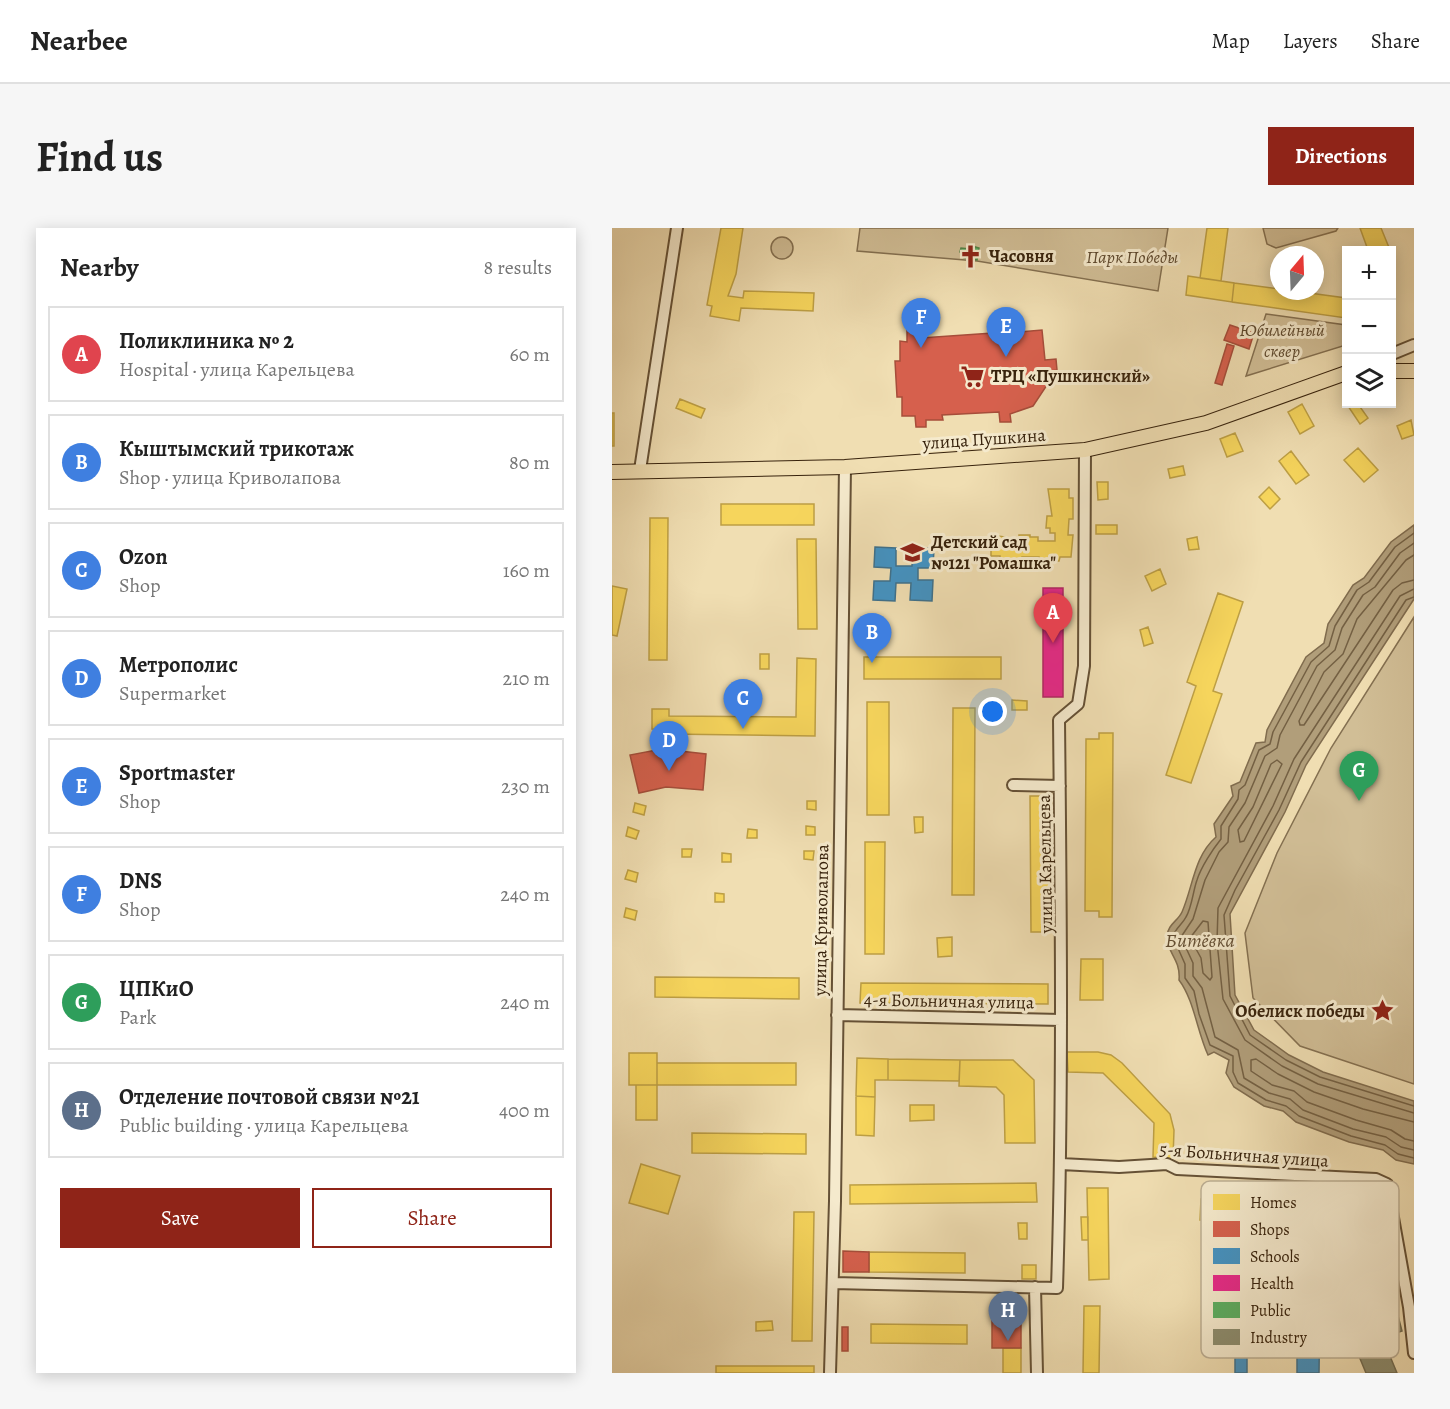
<!DOCTYPE html>
<meta charset="utf-8">
<style>
:root{--surface:#fff;--page:#f6f6f6;--text:#222;--muted:#767676;--line:#e0e0e0;--accent:#8f2418}
body{margin:0;font-family:Alegreya,serif;background:var(--page);color:var(--text)}
.controls{position:absolute;right:18px;top:18px;display:grid;overflow:hidden;border-radius:0px;box-shadow:0 3px 15px #0003}
.controls button{width:54px;height:54px;display:grid;place-items:center;padding:0;border:0;border-bottom:2px solid var(--line);background:var(--surface);color:var(--text);font:30px sans-serif}
.compass{position:absolute;left:658px;top:18px;width:54px;height:54px;border-radius:50%;background:var(--surface);box-shadow:0 3px 15px #0003;rotate:19deg}
.you{position:absolute;left:381px;top:484px;width:21px;height:21px;margin:-15px;border:4px solid #fff;border-radius:50%;background:#1a73e8;box-shadow:0 0 0 9px #1a73e833}
.badge{display:grid;place-items:center;width:39px;height:39px;border-radius:50%;background:var(--accent);color:#fff;font-size:20px;font-weight:700}
.pin{position:absolute;translate:-50% -50px;filter:drop-shadow(0 2px 3px #0008)}
.pin::after{content:'';position:absolute;top:32px;width:21px;height:18px;background:inherit;clip-path:polygon(0 0,100% 0,50% 100%)}
.list{margin:0;padding:0;list-style:none}
h2{display:flex;justify-content:space-between;align-items:center;height:78px;margin:0;padding:0 24px;font-size:26px}
h2 small{font-size:20px;font-weight:400;color:var(--muted)}
.list li{display:grid;grid-template-columns:39px 1fr auto;gap:18px;align-items:center;box-sizing:border-box;height:96px;margin:0 12px 12px;padding:0 12px;border:2px solid var(--line);border-radius:0px}
.list b{display:block;font-size:22px;white-space:nowrap}
.list p{margin:0;font-size:20px;white-space:nowrap;color:var(--muted)}
.list em{font-size:20px;font-style:normal;color:var(--muted)}
.actions{display:flex;gap:12px;padding:18px 24px}
.actions a{flex:1;padding:14px 0;border:2px solid var(--accent);border-radius:0px;text-align:center;font-size:21px;color:var(--accent)}
.actions .main{background:var(--accent);color:#fff}
.icon{flex:none;width:33px;height:33px;fill:none;stroke:currentColor;stroke-width:2;stroke-linecap:round;stroke-linejoin:round}
.map{position:relative;flex:none;width:802px;height:1145px;overflow:hidden;border-radius:0px}
header{display:flex;align-items:center;gap:36px;box-sizing:border-box;height:84px;padding:0 30px;background:var(--surface);border-bottom:2px solid var(--line)}
header strong{font-size:28px}
nav{display:flex;gap:33px;margin-inline-start:auto;font-size:21px}
.intro{display:flex;align-items:center;justify-content:space-between;box-sizing:border-box;height:144px;padding:0 36px}
h1{margin:0;font-size:42px}
.button{padding:15px 27px;border-radius:0px;background:var(--accent);color:#fff;font-size:21px;font-weight:700}
main{display:flex;gap:36px;padding:0 36px}
aside{flex:1;background:var(--surface);border-radius:0px;box-shadow:0 3px 15px #0003}
.map>svg:first-child{display:block}
</style>
<header>
<strong>Nearbee</strong>
<nav><a>Map</a><a>Layers</a><a>Share</a></nav>
</header>
<div class="intro"><h1>Find us</h1><a class="button">Directions</a></div>
<main>
<aside>
<h2>Nearby<small>8 results</small></h2>
<ul class="list">
<li><span class="badge" style="background:#e0444e">A</span><div><b>Поликлиника № 2</b><p>Hospital · улица Карельцева</p></div><em>60 m</em></li>
<li><span class="badge" style="background:#3f7fe0">B</span><div><b>Кыштымский трикотаж</b><p>Shop · улица Криволапова</p></div><em>80 m</em></li>
<li><span class="badge" style="background:#3f7fe0">C</span><div><b>Ozon</b><p>Shop</p></div><em>160 m</em></li>
<li><span class="badge" style="background:#3f7fe0">D</span><div><b>Метрополис</b><p>Supermarket</p></div><em>210 m</em></li>
<li><span class="badge" style="background:#3f7fe0">E</span><div><b>Sportmaster</b><p>Shop</p></div><em>230 m</em></li>
<li><span class="badge" style="background:#3f7fe0">F</span><div><b>DNS</b><p>Shop</p></div><em>240 m</em></li>
<li><span class="badge" style="background:#2e9e5b">G</span><div><b>ЦПКиО</b><p>Park</p></div><em>240 m</em></li>
<li><span class="badge" style="background:#5c6f8a">H</span><div><b>Отделение почтовой связи №21</b><p>Public building · улица Карельцева</p></div><em>400 m</em></li>
</ul>
<div class="actions"><a class="main">Save</a><a>Share</a></div>
</aside>
<div class="map">
<svg width="802" height="1145" viewBox="0 0 802 1145">
<rect width="100%" height="100%" fill="#f0deb2"/>
<filter id="stains"><feTurbulence type="fractalNoise" baseFrequency=".00333" numOctaves="4"/><feColorMatrix values="0 0 0 0 .2 0 0 0 0 .09 0 0 0 0 .02 0 0 0 .5 -.17"/></filter>
<radialGradient id="worn" r=".72"><stop offset=".6" stop-color="#630" stop-opacity="0"/><stop offset="1" stop-color="#630" stop-opacity=".3"/></radialGradient>
<path fill="#d1be96" stroke="#847051" stroke-width="1.5" d="M248,0H556L546,63L365,33L245,23Z
M651,0H726L724,3L664,20L655,16Z
M159 20a11 11 0 1 1 22 0a11 11 0 1 1-22 0Z
M654,86L734,97V117L634,148Z
M802,389V856L688,818L641,770L633,705L665,625L719,520Z"/>
<path fill="#b19e7a" stroke="#806c4e" stroke-width="1.5" d="M802,297V371L694,537L673,584L618,686L623,767L642,802L677,827L711,844L802,873V936L784,932L771,922L737,914L684,894L671,883L652,878L622,859L614,845L617,832L602,824L596,827C585,803 582,772 567,752C569,731 554,724 555,708C556,696 566,693 570,684C581,659 582,628 604,609L602,596L621,568L619,558L628,554L644,515L653,514L655,502L694,429L712,415L716,396L741,357L752,350L779,314Z"/>
<path fill="#f6d55c" stroke="#bd9f44" stroke-width="1.5" d="M109,0H131L124,46L116,68L131,70L132,63L202,65L201,83L129,80L127,93L98,88L100,78L95,77Z
M595,0H616L609,53L588,50Z
M748,0H769L778,22H756Z
M576,48L622,55L620,74L574,67Z
M622,55L734,70V90L620,74Z
M68,171L93,181L89,190L64,180Z
M690,176L702,198L688,206L676,184Z
M740,176H746L756,190L748,196L736,178Z
M0,185H2V218H0Z
M799,192L802,207L790,211L785,198Z
M623,205L631,223L615,229L608,211Z
M746,220L766,242L752,254L732,232Z
M679,223L697,247L684,256L667,233Z
M571,238L573,247L558,250L556,241Z
M485,254H496V271L486,272Z
M657,259L668,271L658,281L647,269Z
M436,261H457V270H461V291H457L456,307H461L459,329H448L447,333H427V329H410V333H388V328H379V307L407,311V307H418V309H426V313H443V305H438V300H434L435,288H440Z
M109,276H202V297H109Z
M38,290H56L55,432H37Z
M484,297H505V306H484Z
M585,309L587,321L577,322L575,311Z
M185,311H204L205,401H186Z
M548,341L554,356L540,363L533,348Z
M0,358L15,361L5,408L0,407Z
M606,365L631,374L601,463L610,466L579,555L554,547L584,458L575,454Z
M536,399L541,415L532,418L528,402Z
M148,426H157V441H148Z
M252,429H389V451H252Z
M185,430L204,431L203,508L55,506V502L40,501V481H57V488L184,489Z
M400,472L415,473V482H400Z
M255,474H277V587H255Z
M341,480H363L362,667H340Z
M487,505H501L500,689H487V683H473L474,511H487Z
M418,568H438L439,704H419Z
M195,573H204V582L195,581Z
M23,575L34,578L32,587L21,584Z
M302,589H311V604L303,605Z
M194,598L203,599V607H194Z
M16,599L27,603L24,611L14,608Z
M136,601L145,602V610H135Z
M253,614H273L272,726H253Z
M70,621H80L79,629H70Z
M192,623H202L201,632L192,631Z
M110,625L119,626V634H110Z
M16,642L26,645L24,654L13,651Z
M103,665L112,666V674H103Z
M14,680L25,683L23,692L12,689Z
M340,709V728L326,729L325,710Z
M469,731H491V772H468Z
M43,749L187,750V771L43,769Z
M249,755L436,756V776L248,775Z
M455,824H486L499,827L510,835L558,886L562,902L561,931L541,929L542,895L491,845L456,844Z
M17,825H45V857H17Z
M245,830L276,831V852H263V869L244,868Z
M276,831L348,832L347,853L276,852Z
M348,832H401L422,852L423,915H393L392,867L384,859L347,858Z
M45,835H184V857H45Z
M24,857H45V892H24Z
M244,868L263,869L262,908L244,907Z
M298,877H322V892L298,893Z
M80,905L194,906V926L80,925Z
M29,936L68,948L56,986L17,975Z
M424,955L425,974L238,976V957Z
M475,960H496L497,1051L477,1052Z
M589,971L679,975L678,996L588,992Z
M182,984H202L200,1113H180Z
M469,989H476V1012H470Z
M406,995H415V1011H407Z
M257,1024L353,1025V1045L257,1044Z
M410,1037H424V1051H410Z
M472,1078H488L487,1145H471Z
M160,1093L161,1102L144,1103V1094Z
M259,1096L355,1097V1116L259,1115Z
M391,1120H409V1145H391Z
M104,1138H202V1145H104Z"/>
<path fill="#d6604d" stroke="#a64d3a" stroke-width="1.5" d="M381,95H393L395,105L430,102L433,132L444,131L445,142L439,143L437,154L421,178L398,186L399,194H388L387,184L330,187L331,192H314V199H304L303,188H290V169H285L283,133H288V113L295,114V101L309,102V110L381,105Z
M618,97L642,105L637,121L612,112Z
M615,116L622,118L610,157L603,155Z
M50,521L94,526L91,562L54,559L27,565L18,527Z
M231,1023L257,1024V1044H231Z
M380,1092H409V1120H380Z
M230,1099H236V1123H230Z"/>
<path fill="#4393c3" stroke="#3f718c" stroke-width="1.5" d="M263,319L284,320V338H300L301,320H322L321,340H306V352H321L320,373L298,372L299,355H284L283,373L261,372L262,353H278L279,340L262,339Z
M614,1057H662V1092H688V1074H708L707,1145H685V1102L635,1101V1145H623V1094L613,1093Z"/>
<path fill="#e7298a" stroke="#b22764" stroke-width="1.5" d="M431,360H451V469H431Z"/>
<path fill="#5aae61" stroke="#508448" stroke-width="1.5" d="M360,18L367,20L365,32L352,30L353,25L348,24L349,20L359,21Z"/>
<path fill="#8c8c6e" stroke="#726c51" stroke-width="1.5" d="M783,1076L790,1103L784,1105L781,1095L778,1096L774,1078Z
M758,1080L785,1145H754L744,1121L763,1114L750,1083Z"/>
<g fill="none" stroke-linecap="round" stroke-linejoin="round">
<path stroke="#746043" stroke-width="1.5" d="M802,305L783,319L757,354L745,362L723,398L717,418L699,434L661,504L658,516L647,522L633,557L627,562L626,571L609,598V611C601,621 589,639 585,652C581,663 580,679 574,689C570,697 563,700 561,709L573,736V750L582,763L587,786L598,817L621,828V844L626,855L654,872L674,878L687,888L739,908L773,917L786,926L802,930
M802,315L788,325L763,359L751,367L730,400L723,422L705,438L668,507L665,520L653,528L633,575L617,599L616,614L607,624L593,652L581,691L569,709L581,735V748L590,760L603,809L626,822L632,850L657,865L678,871L691,882L741,901L774,909L789,919L802,922
M802,327L794,332L745,391L731,426L712,444L687,493L688,497H692L781,362L790,355L802,352
M802,361L788,368L682,531L661,578L606,680L605,714L611,771L633,812L670,838L706,856L802,885
M802,369L794,372L689,534L667,582L623,662L612,687L618,768L638,807L674,832L708,849L802,878
M665,532L670,536L632,613L628,614L626,602L641,579L659,536Z
M591,693L596,694L600,749L598,752L591,745L589,730L578,710Z
M802,894L751,881L702,864L666,846L644,831L639,832V843L660,857L682,863L695,874L744,892L779,902L793,911L802,913"/>
<defs>
<path id="minor" d="M780,126L802,117
M28,242L65,0
M401,557L448,558
M225,787L449,792
M449,936L507,939L555,936L565,941L764,951L775,956L797,1079L802,1125
M221,1055L445,1060C451,871 449,682 447,492L466,476L472,438L473,222
M423,1059L425,1145
M218,1145L223,973L233,239"/>
<path id="major" d="M780,143H802
M0,244L233,239L473,222L594,195L734,145"/>
</defs>
<use href="#minor" stroke="#655136" stroke-width="14"/>
<use href="#major" stroke="#37220c" stroke-width="16"/>
<use href="#minor" stroke="#f5eacd" stroke-width="10"/>
<use href="#major" stroke="#f0deb2" stroke-width="14"/>
</g>
<defs>
<symbol id="church-bare" viewBox="-9 -9 18 18"><path d="M-1.2-6h2.4v3.5h3.3v2.4h-3.3V6h-2.4V-.1h-3.3v-2.4h3.3Z" fill="#8f2418" stroke="#f5eacd" stroke-width="2.5" paint-order="stroke"/></symbol>
<symbol id="supermarket-bare" viewBox="-9 -9 18 18"><path d="M-6-5.5h2.5l.6 2H6L4.5 2H-2.5L-4.4-4H-6ZM-1.5 3.2a1.3 1.3 0 1 0 .1 0ZM3 3.2a1.3 1.3 0 1 0 .1 0Z" fill="#8f2418" stroke="#f5eacd" stroke-width="2.5" paint-order="stroke"/></symbol>
<symbol id="school-bare" viewBox="-9 -9 18 18"><path d="M0-5L7-2L0 1L-7-2ZM-4 1L0 2.5L4 1V4Q0 6-4 4Z" fill="#8f2418" stroke="#f5eacd" stroke-width="2.5" paint-order="stroke"/></symbol>
<symbol id="sight-bare" viewBox="-9 -9 18 18"><path d="M0-6L1.8-2.2L6-1.7L2.9 1.2L3.7 5.4L0 3.3L-3.7 5.4L-2.9 1.2L-6-1.7L-1.8-2.2Z" fill="#8f2418" stroke="#f5eacd" stroke-width="2.5" paint-order="stroke"/></symbol>
</defs>
<g fill-rule="evenodd">
<use href="#church-bare" x="342" y="12" width="33" height="33"/>
<use href="#supermarket-bare" x="344" y="132" width="33" height="33"/>
<use href="#school-bare" x="284" y="308" width="33" height="33"/>
<use href="#sight-bare" x="754" y="766" width="33" height="33"/>
</g>
<g text-anchor="middle" stroke-width="6" stroke-linejoin="round" paint-order="stroke">
<g font-size="18" font-weight="bold" fill="#37220c" stroke="#f5eacd" text-anchor="start">
<text x="377" y="34">Часовня</text>
<text x="379" y="154">ТРЦ «Пушкинский»</text>
<text x="319" y="320">Детский сад<tspan x="319" dy="21">№121 "Ромашка"</tspan></text>
<text x="753" y="789" text-anchor="end">Обелиск победы</text>
</g>
<g font-size="18" font-style="italic" fill="#5e492e" stroke="#f5eacd">
<text x="520" y="35">Парк Победы</text>
<text x="670" y="108">Юбилейный<tspan x="670" dy="21">сквер</tspan></text>
</g>
<g font-size="18" fill="#37220c" stroke="#f5eacd">
<text transform="translate(372 211) rotate(-4)" y="6">улица Пушкина</text>
<text transform="translate(433 636) rotate(-91)" y="6">улица Карельцева</text>
<text transform="translate(209 692) rotate(-89)" y="6">улица Криволапова</text>
<text transform="translate(337 773) rotate(1)" y="6">4-я Больничная улица</text>
<text transform="translate(632 927) rotate(4)" y="6">5-я Больничная улица</text>
</g>
<g font-size="20" font-style="italic" fill="#624d32" stroke="#f5eacd">
<text x="588" y="719">Битёвка</text>
</g>
</g>
<rect x="589" y="953" width="198" height="177" rx="9" fill="#f5eacd" stroke="#bcae93" stroke-width="1.5"/>
<rect x="601" y="966" width="27" height="16" fill="#f6d55c"/>
<rect x="601" y="993" width="27" height="16" fill="#d6604d"/>
<rect x="601" y="1020" width="27" height="16" fill="#4393c3"/>
<rect x="601" y="1047" width="27" height="16" fill="#e7298a"/>
<rect x="601" y="1074" width="27" height="16" fill="#5aae61"/>
<rect x="601" y="1101" width="27" height="16" fill="#8c8c6e"/>
<g font-size="16" fill="#37220c">
<text x="638" y="980">Homes</text>
<text x="638" y="1007">Shops</text>
<text x="638" y="1034">Schools</text>
<text x="638" y="1061">Health</text>
<text x="638" y="1088">Public</text>
<text x="638" y="1115">Industry</text>
</g>
<rect width="100%" height="100%" filter="url(#stains)"/>
<rect width="100%" height="100%" fill="url(#worn)"/>
</svg>
<div class="controls">
<button>+</button>
<button>−</button>
<button><svg class="icon" aria-label="layers" viewBox="0 0 24 24"><path d="M12 4l9 5-9 5-9-5zM3 14l9 5 9-5"/></svg></button>
</div>
<svg class="compass" viewBox="-18 -18 36 36"><path d="M0-13l5 13h-10z" fill="#e53935"/><path d="M0 13l5-13h-10z" fill="#767676"/></svg>
<div class="you"></div>
<div class="pin badge" style="left:441px;top:415px;background:#e0444e">A</div>
<div class="pin badge" style="left:260px;top:435px;background:#3f7fe0">B</div>
<div class="pin badge" style="left:131px;top:501px;background:#3f7fe0">C</div>
<div class="pin badge" style="left:57px;top:543px;background:#3f7fe0">D</div>
<div class="pin badge" style="left:394px;top:129px;background:#3f7fe0">E</div>
<div class="pin badge" style="left:309px;top:120px;background:#3f7fe0">F</div>
<div class="pin badge" style="left:747px;top:573px;background:#2e9e5b">G</div>
<div class="pin badge" style="left:396px;top:1113px;background:#5c6f8a">H</div>
</div>
</main>
